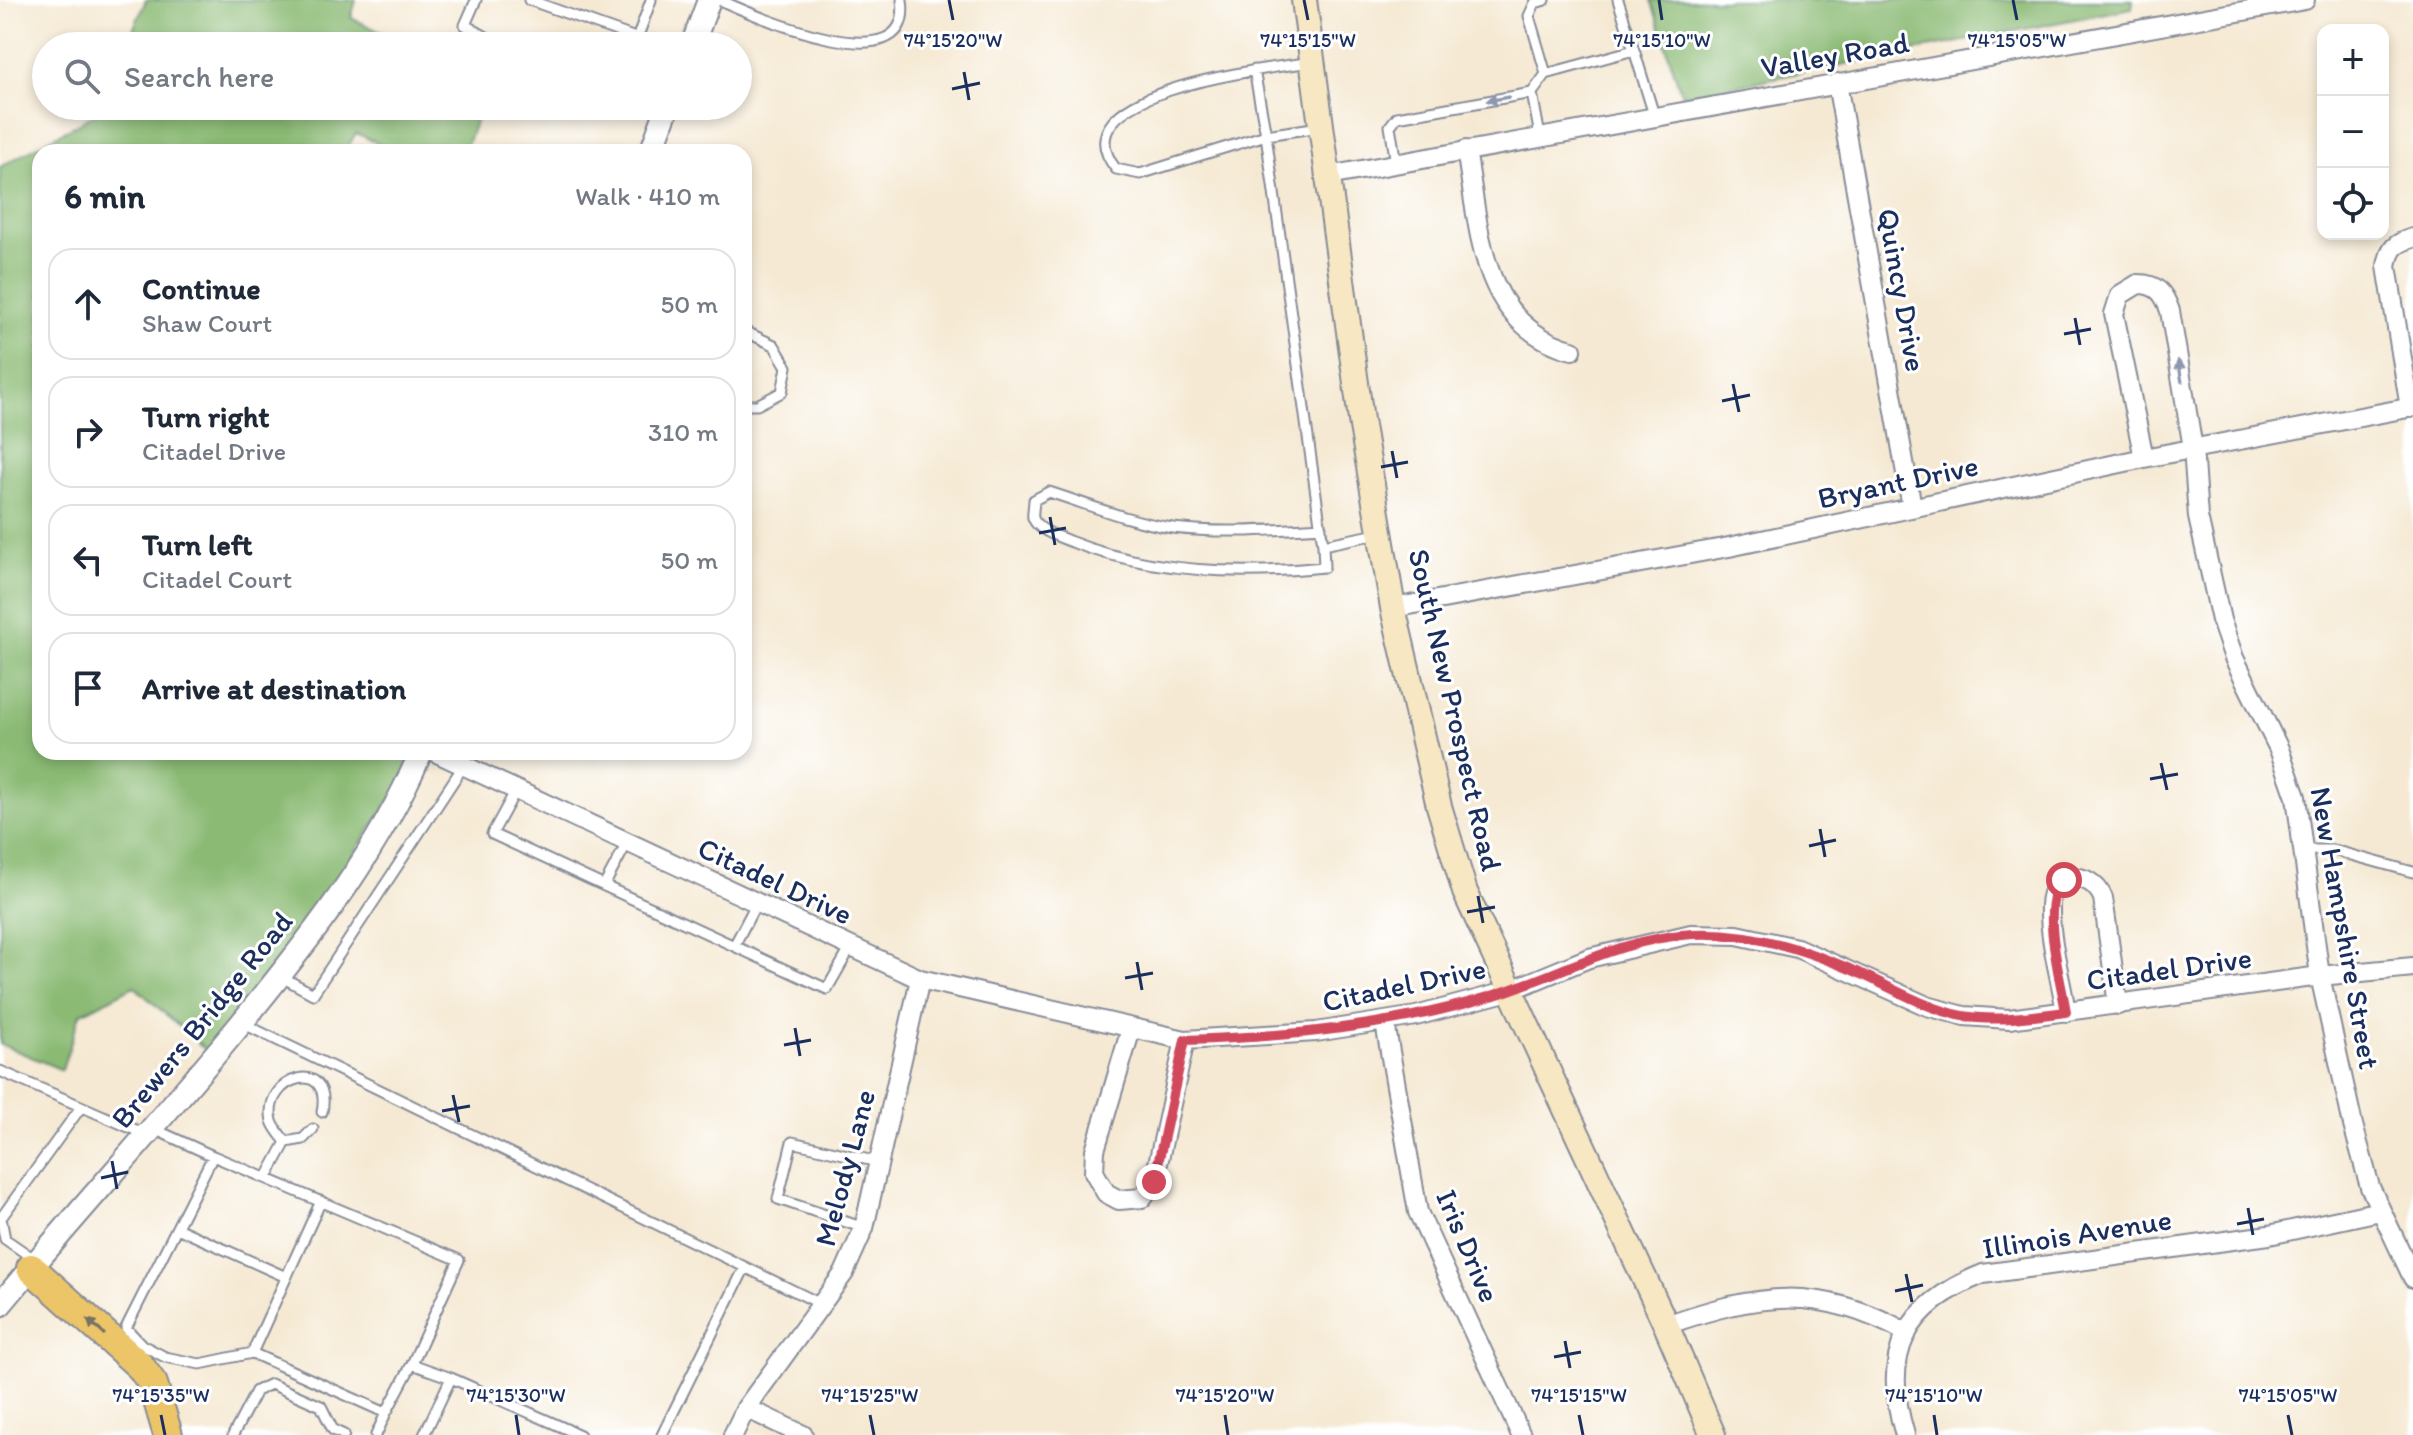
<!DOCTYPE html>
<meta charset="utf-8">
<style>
:root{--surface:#fff;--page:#f2f2f3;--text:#1f2937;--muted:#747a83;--line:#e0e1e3}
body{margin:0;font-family:Itim,sans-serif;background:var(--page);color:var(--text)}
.controls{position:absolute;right:24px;top:24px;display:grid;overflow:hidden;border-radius:16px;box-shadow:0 4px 12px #0003}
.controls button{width:72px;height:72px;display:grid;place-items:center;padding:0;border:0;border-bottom:2px solid var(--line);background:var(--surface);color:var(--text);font:40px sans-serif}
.stop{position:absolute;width:24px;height:24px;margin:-18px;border:6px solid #d1495b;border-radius:50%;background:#fff}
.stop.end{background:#d1495b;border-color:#fff;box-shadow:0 2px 8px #0008}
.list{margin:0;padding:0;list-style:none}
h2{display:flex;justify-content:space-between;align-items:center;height:104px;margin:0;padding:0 32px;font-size:34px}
h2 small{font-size:26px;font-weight:400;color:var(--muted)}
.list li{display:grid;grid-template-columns:52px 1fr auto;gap:24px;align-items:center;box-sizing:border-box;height:112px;margin:0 16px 16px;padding:0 16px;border:2px solid var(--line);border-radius:24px}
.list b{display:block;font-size:30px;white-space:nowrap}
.list p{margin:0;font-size:26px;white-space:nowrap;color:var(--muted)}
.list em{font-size:26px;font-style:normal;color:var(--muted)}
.icon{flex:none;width:44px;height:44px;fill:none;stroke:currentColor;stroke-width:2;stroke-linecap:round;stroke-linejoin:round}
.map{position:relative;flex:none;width:2413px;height:1435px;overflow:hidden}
.search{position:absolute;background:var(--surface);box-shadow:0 4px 12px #0003;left:32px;top:32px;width:720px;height:88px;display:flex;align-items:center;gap:20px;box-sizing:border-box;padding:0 28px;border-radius:44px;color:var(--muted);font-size:30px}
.panel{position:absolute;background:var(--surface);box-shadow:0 4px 12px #0003;left:32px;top:144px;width:720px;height:616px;border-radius:24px}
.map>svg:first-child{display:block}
</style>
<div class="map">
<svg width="2413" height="1435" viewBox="0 0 2413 1435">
<rect width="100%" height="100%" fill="#fff"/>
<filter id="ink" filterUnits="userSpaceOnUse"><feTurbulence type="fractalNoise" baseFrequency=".0125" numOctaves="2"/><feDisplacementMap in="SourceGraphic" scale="16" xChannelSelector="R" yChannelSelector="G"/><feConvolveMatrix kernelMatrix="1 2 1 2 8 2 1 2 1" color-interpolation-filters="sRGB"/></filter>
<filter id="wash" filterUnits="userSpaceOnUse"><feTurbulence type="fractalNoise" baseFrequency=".006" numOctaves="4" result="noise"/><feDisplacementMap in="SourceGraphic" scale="32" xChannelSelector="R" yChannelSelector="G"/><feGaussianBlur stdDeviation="1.8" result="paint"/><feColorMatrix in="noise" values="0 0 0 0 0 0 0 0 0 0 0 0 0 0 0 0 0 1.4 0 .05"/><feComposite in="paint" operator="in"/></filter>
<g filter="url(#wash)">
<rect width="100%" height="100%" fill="#f5e9d3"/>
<path fill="#8aba73" stroke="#527468" stroke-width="2" d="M146,0H356L351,18L410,46H126Z
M1651,0H2133L2132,8L1682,96Z
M100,106H481L464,152H397L356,133L345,152H40V752H423L215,1058L134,986L80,1014L62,1070L0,1044V167L97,113Z"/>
</g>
<g filter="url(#ink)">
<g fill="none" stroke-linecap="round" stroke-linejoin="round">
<defs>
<path id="service" d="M476,0L465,25L502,46
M529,0L658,46
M720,0C753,15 915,87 902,0
M1545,0L1535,3L1529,16L1546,74
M637,39L651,0
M1634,50L1654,115
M1313,62C1269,68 1054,91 1116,169L1140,174L1266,135L1323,545L1377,534
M1254,70L1266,135L1320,127
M1532,93L1546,74L1634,50L1618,0
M1396,163L1390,126L1397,117L1532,93L1540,136
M744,331L774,345L787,367L782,392L757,405H744
M1321,527C1271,530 1223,534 1173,528C1130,522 1090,505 1049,492L1034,500C1034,505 1032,514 1033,518C1038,531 1058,536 1069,541C1150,573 1238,576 1324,567L1323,545
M516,790L492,834L827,989L851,947
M2303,850H2333L2413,872
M604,886L627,843
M734,946L756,904
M280,976L313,994L464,765
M244,1024L821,1304
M0,1071L147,1135
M154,1129L213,1156
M313,1129L303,1139L286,1142C281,1136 274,1128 272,1121C262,1077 333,1056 322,1112
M267,1177L286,1142
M177,1228L286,1277
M864,1228L778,1199L792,1142L878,1162
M37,1261L5,1239L1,1218L81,1107
M252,1353L321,1201
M386,1413L412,1364
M233,1435L256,1391L271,1384L321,1406L333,1430L344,1435
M376,1435L386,1413L252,1353L200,1364L165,1357L142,1345L126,1328L213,1156L459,1260L412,1364L451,1378
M424,1435L451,1378L580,1435
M662,1435L745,1267"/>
<path id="minor" d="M1837,83L1912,507
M1466,150C1480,229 1479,325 1572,350
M1328,176L2305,0
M2410,408L2387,266C2390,248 2395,243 2413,238
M2144,458L2114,314L2120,295L2138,284C2157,284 2164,293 2170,311L2193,448L2198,517L2221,620L2234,658L2279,749L2296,797L2320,976L2353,1125L2370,1187L2413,1278
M1393,608L1729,547L2144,458L2413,407
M435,752L920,979L1185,1040L1316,1032L1416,1016L1509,991L1589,958L1691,934L1737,935L1797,948L1927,1006L1964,1016L2009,1019L2320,976L2413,967
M2066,1012C2061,979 2049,940 2050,906C2050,871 2090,868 2103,898L2118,1005
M1385,1023L1418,1212L1521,1435
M1131,1029L1095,1150L1094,1172L1106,1193L1119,1200L1142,1198L1154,1182L1185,1040
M1666,1325C1758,1293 1819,1284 1907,1333
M746,1408L803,1435
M733,1435L746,1408L844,1273L864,1228L920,979
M1905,1435C1880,1353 1905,1305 1983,1274L2269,1235L2380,1211"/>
<path id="tertiary" d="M692,46L709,0
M651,152L668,106
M0,1305C83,1205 171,1110 252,1010C318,929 380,848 421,752"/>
<path id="secondary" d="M1304,0L1361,420L1393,608L1439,806L1465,892L1666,1325L1713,1435"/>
<path id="primary" d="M31,1268L140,1366L153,1384L168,1435"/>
</defs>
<use href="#service" stroke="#888c98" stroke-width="13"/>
<use href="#minor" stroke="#888c98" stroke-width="22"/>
<use href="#tertiary" stroke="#888c98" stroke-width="26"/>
<use href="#secondary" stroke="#888c98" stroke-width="28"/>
<use href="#primary" stroke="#888c98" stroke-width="32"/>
<use href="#service" stroke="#fff" stroke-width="9"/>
<use href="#minor" stroke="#fff" stroke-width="18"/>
<use href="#tertiary" stroke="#fff" stroke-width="22"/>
<use href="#secondary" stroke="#f7e8c3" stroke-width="24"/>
<use href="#primary" stroke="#ecc569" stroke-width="28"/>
</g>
<defs><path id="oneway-solid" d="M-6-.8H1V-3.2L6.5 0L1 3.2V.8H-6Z" transform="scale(2)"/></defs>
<g fill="#8d97ae">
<use href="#oneway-solid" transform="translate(1498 99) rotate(170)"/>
<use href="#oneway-solid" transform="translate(2180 371) rotate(-100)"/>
</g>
<use fill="#797263" href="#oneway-solid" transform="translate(96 1327) rotate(-138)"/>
</g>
<g fill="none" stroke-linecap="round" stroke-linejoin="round" filter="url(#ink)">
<path stroke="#d1495b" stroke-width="10" d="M1154,1182L1185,1040C1286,1037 1387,1027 1485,998C1554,978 1618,938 1693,934C1753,931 1813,952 1868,977C1899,992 1929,1009 1963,1016C1997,1022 2032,1016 2066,1012C2061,981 2038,899 2064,880"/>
</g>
<path fill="none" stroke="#1b2f5e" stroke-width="3" d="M949,0L953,20M1304,0L1308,20M1659,0L1662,20M2013,0L2017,20M964,72L969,100M952,89L980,83M2075,318L2080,345M2064,334L2091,329M1733,384L1739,412M1722,401L1750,395M1392,451L1397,478M1381,467L1408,462M1050,517L1055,545M1039,533L1066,528M2161,763L2167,790M2150,779L2178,774M1820,829L1825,857M1809,846L1836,840M1478,896L1483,923M1467,912L1495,907M1137,962L1142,990M1125,978L1153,973M795,1028L800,1056M784,1045L811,1040M453,1095L459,1122M442,1111L470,1106M112,1161L117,1189M101,1178L128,1172M2248,1208L2253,1235M2237,1224L2264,1219M1906,1274L1912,1302M1895,1291L1923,1285M1565,1341L1570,1368M1554,1357L1581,1352M161,1415L165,1435M516,1415L519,1435M870,1415L874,1435M1225,1415L1228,1435M1579,1415L1583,1435M1934,1415L1937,1435M2288,1415L2292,1435"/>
<g text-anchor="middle" stroke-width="6" stroke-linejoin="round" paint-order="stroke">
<g font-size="30" fill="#1b2f5e" stroke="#fff">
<text transform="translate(1835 55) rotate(-10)" y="10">Valley Road</text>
<text transform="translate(1902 290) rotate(80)" y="10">Quincy Drive</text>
<text transform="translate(1898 482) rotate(-12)" y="10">Bryant Drive</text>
<text transform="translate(1455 710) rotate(77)" y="10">South New Prospect Road</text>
<text transform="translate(775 881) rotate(25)" y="10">Citadel Drive</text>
<text transform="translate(2345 928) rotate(80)" y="10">New Hampshire Street</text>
<text transform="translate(2169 969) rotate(-8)" y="10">Citadel Drive</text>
<text transform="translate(1404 985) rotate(-12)" y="10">Citadel Drive</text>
<text transform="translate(202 1020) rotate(-51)" y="10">Brewers Bridge Road</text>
<text transform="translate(845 1168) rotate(-75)" y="10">Melody Lane</text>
<text transform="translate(2077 1234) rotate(-9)" y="10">Illinois Avenue</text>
<text transform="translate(1468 1246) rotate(67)" y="10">Iris Drive</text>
</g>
</g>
<g font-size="20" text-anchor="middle" fill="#1b2f5e" stroke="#fff" stroke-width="6" stroke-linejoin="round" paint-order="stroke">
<text x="953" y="47">74°15'20"W</text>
<text x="1308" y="47">74°15'15"W</text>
<text x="1662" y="47">74°15'10"W</text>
<text x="2017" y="47">74°15'05"W</text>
<text x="161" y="1402">74°15'35"W</text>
<text x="516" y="1402">74°15'30"W</text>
<text x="870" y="1402">74°15'25"W</text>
<text x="1225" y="1402">74°15'20"W</text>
<text x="1579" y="1402">74°15'15"W</text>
<text x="1934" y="1402">74°15'10"W</text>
<text x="2288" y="1402">74°15'05"W</text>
</g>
</svg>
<div class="controls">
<button>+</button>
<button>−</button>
<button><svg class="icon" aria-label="locate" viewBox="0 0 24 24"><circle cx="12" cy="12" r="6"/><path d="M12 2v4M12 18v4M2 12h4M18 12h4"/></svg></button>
</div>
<div class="stop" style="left:2064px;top:880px"></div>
<div class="stop end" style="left:1154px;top:1182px"></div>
<div class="search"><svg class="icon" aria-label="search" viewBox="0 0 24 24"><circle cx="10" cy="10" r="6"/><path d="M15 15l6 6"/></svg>Search here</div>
<section class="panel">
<h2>6 min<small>Walk · 410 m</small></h2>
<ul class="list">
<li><svg class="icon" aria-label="ahead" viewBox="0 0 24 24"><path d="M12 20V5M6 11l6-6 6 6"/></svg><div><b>Continue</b><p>Shaw Court</p></div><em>50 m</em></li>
<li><svg class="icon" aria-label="right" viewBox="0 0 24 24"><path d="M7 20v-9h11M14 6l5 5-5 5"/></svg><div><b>Turn right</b><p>Citadel Drive</p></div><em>310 m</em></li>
<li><svg class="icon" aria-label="left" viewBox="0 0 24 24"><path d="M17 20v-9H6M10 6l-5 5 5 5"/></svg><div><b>Turn left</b><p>Citadel Court</p></div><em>50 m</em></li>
<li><svg class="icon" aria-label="arrive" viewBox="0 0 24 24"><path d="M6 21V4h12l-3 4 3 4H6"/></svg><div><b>Arrive at destination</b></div></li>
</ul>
</section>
</div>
